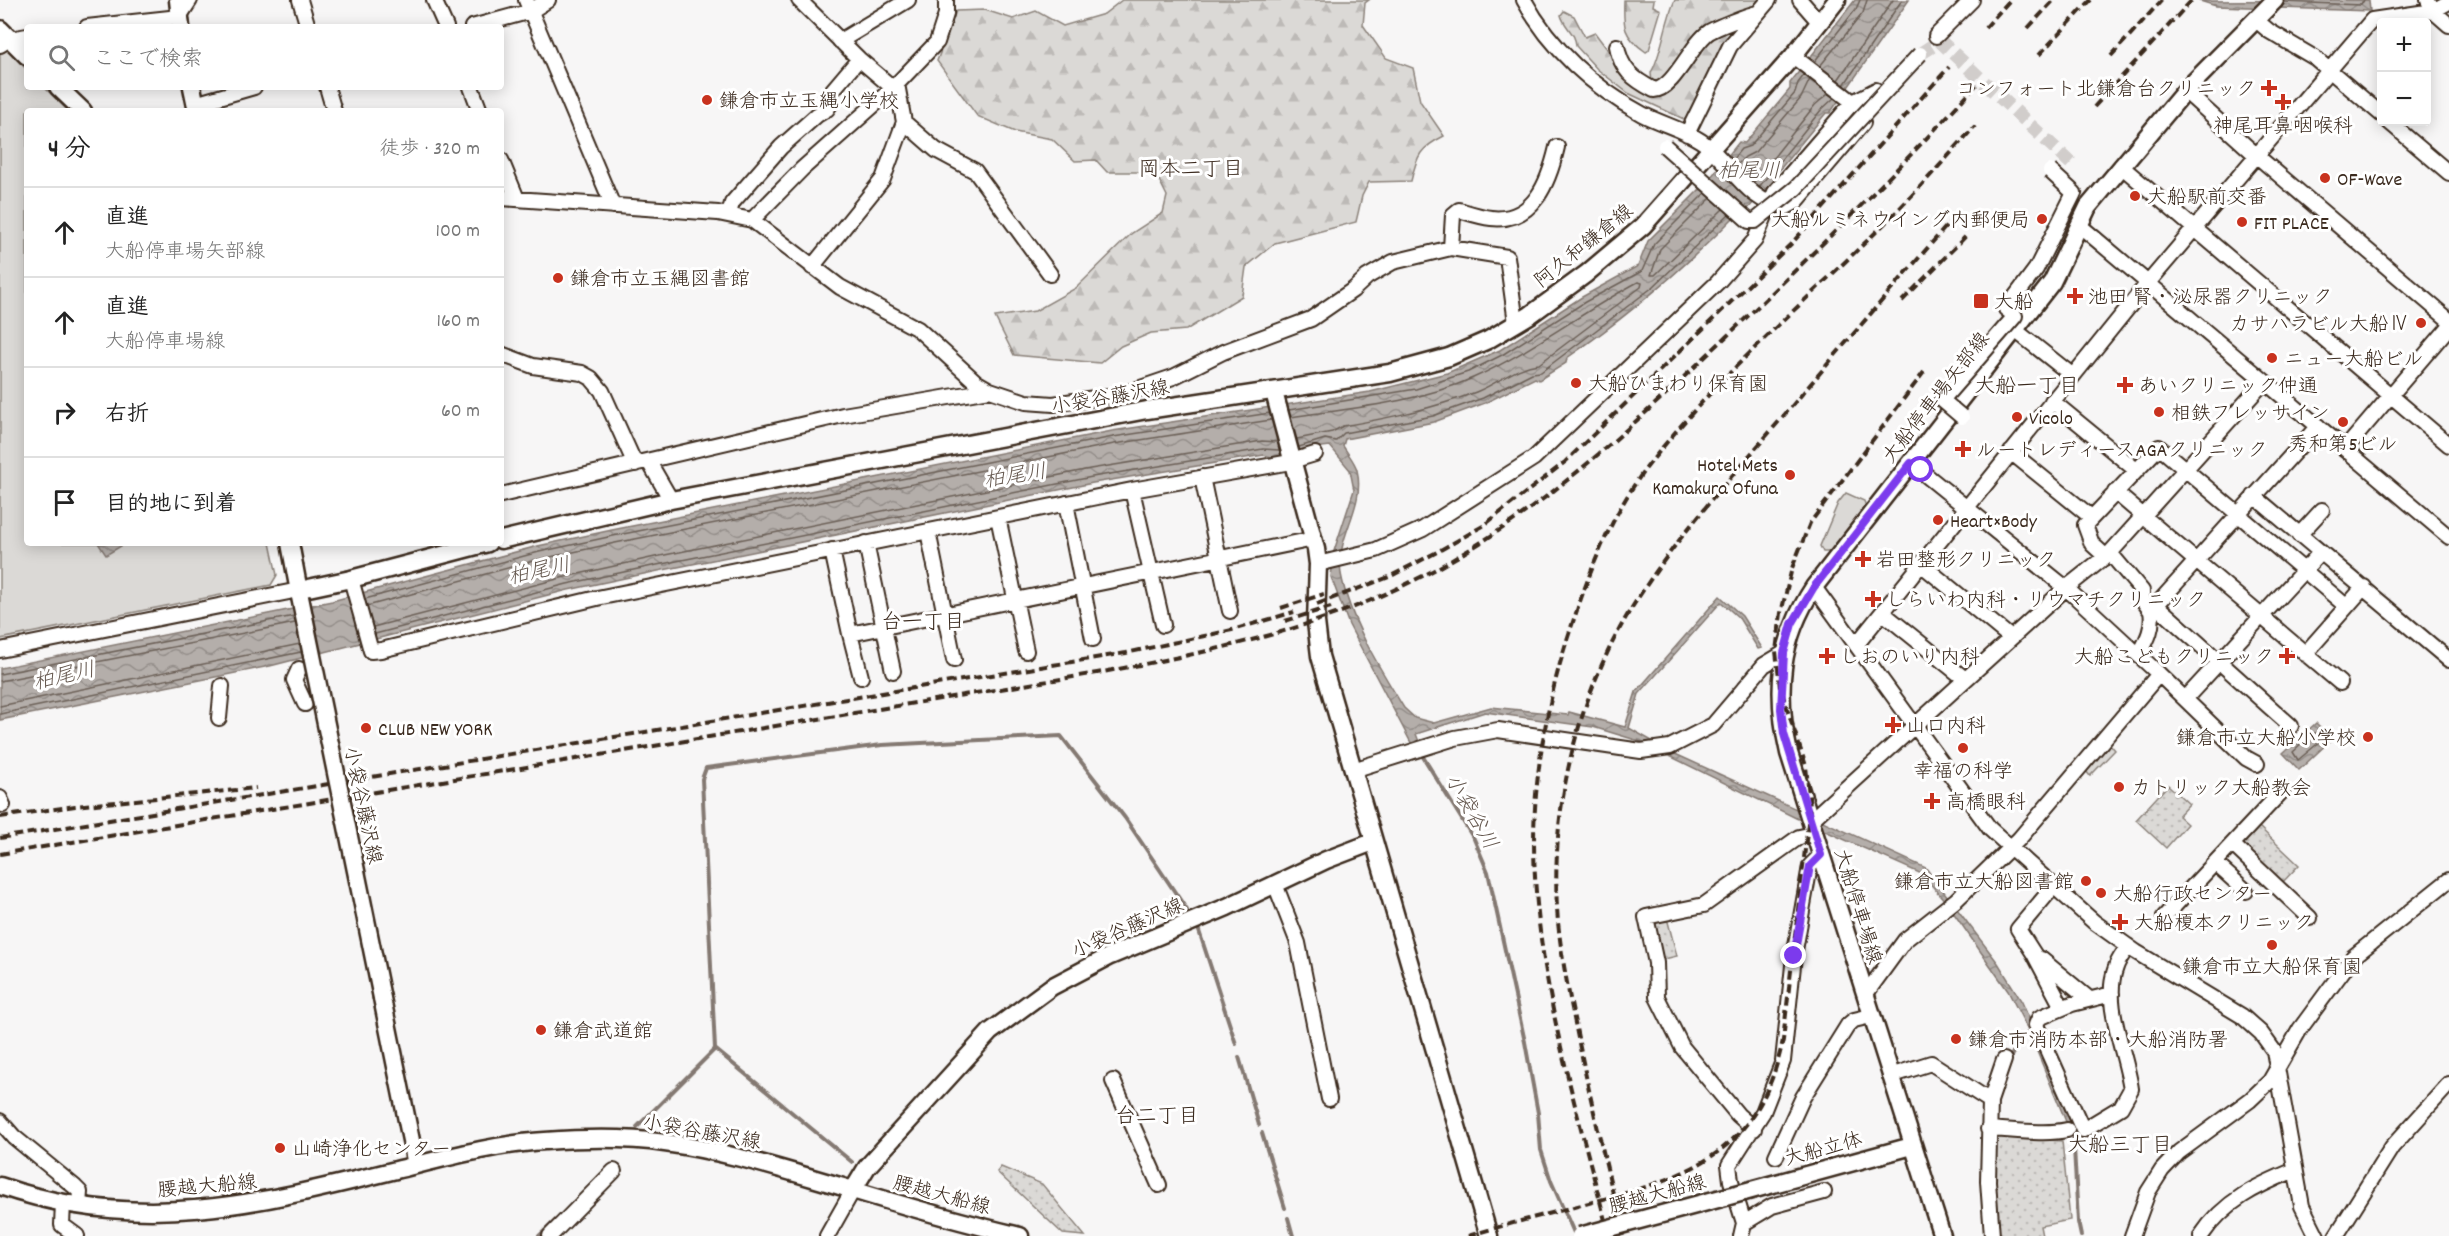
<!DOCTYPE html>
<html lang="ja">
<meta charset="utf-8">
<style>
:root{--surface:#fff;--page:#f2f2f2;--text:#222;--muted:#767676;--line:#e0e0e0}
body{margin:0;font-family:Dekko,"Klee One",sans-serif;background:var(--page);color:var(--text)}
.controls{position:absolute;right:18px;top:18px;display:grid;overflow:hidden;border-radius:6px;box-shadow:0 3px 15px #0003}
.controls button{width:54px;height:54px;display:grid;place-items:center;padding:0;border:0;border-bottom:2px solid var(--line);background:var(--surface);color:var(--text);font:30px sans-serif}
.stop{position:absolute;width:18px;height:18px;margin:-14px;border:4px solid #7c3aed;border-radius:50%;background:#fff}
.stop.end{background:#7c3aed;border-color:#fff;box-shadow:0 2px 6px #0008}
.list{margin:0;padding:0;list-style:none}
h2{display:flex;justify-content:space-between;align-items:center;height:78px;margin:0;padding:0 24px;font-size:26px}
h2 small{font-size:20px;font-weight:400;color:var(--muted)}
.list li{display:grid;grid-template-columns:39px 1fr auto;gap:18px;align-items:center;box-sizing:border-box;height:90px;padding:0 24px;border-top:2px solid var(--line)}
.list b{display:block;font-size:22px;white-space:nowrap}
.list p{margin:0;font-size:20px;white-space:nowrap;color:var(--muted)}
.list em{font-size:20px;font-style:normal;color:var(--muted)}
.icon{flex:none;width:33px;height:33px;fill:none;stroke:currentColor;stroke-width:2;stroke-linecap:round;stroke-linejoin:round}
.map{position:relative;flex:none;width:2449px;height:1236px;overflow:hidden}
.search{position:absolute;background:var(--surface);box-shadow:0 3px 15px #0003;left:24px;top:24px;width:480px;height:66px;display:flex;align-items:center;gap:15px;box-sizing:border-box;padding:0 21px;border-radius:6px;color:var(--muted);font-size:22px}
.panel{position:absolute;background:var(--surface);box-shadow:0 3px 15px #0003;left:24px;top:108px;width:480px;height:438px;border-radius:6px}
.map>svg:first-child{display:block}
</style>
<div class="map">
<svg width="2449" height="1236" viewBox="0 0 2449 1236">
<defs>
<pattern id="forest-firs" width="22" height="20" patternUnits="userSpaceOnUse" patternTransform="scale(1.5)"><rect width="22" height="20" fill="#dbd9d6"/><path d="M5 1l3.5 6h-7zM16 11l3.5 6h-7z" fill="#bdbab7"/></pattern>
<pattern id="park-dots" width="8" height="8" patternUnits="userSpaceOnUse" patternTransform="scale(1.5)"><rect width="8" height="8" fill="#dbd9d6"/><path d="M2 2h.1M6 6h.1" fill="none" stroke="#bdbab7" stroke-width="1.8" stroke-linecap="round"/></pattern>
<pattern id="water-waves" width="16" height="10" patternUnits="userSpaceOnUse" patternTransform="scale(1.5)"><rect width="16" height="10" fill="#b4aeaa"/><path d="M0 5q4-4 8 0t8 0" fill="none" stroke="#948e8a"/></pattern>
</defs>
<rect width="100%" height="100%" fill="#f7f6f6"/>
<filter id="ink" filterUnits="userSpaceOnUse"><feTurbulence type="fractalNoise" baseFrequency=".0167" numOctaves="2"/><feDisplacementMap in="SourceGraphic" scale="12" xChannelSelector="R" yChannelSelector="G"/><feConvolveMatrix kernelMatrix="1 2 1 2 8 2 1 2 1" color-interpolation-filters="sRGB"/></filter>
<g filter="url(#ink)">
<path fill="#dbd9d6" stroke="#8b827a" stroke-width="1.5" d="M8,50L27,70V87H44L68,111H27V543H270L277,575L271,585L0,639V51Z
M1846,493L1864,501L1866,507L1831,552H1823L1820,546L1838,503Z
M2110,744L2115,750L2090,776L2086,771Z"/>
<path fill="url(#forest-firs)" stroke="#8b827a" stroke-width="1.5" d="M1122,0H1369L1365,3L1363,25L1386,58L1413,68L1420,101L1444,136C1420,148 1417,155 1411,181L1369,182L1362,196L1356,222L1275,243L1246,267L1242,296L1186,330L1151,333L1121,346L1100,363L1014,355L995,317L1035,311L1076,288L1132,233L1163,213L1167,196L1158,178L1137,172H1107L1096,160L1075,161L1052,139L1015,132L977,116L937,61L956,11L985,10L1013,19L1036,11L1063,26L1104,14Z
M1624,0H1654L1653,6L1661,10L1649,50L1646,52C1623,36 1623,27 1624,0Z
M1675,0H1765L1688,121L1628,93L1597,69L1576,46C1576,33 1564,27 1561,15L1564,11L1574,16L1585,37L1595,33L1616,61L1652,84L1651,72C1660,61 1666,18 1675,0Z"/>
<path fill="url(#park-dots)" stroke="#8b827a" stroke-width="1.5" d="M2168,785L2189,804L2178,816L2187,824L2166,848L2136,820Z
M2258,826L2299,865L2281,884L2242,849V843Z
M1667,918L1677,956L1660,960L1653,920Z
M1991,1135L2062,1141L2070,1220L2040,1226L2042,1236H1996Z
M1001,1167L1042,1184L1085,1236L1063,1234L997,1172Z"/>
<path fill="url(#water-waves)" stroke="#847972" stroke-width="1.5" d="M1855,0H1909L1830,113H1826L1776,174V178L1746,211L1741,210C1687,266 1631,314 1567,358L1566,363L1539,380L1535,378L1485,403L1434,422L1345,439L1343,446C1348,454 1355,462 1357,470C1366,507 1335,537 1341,574C1350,621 1379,667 1404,708L1415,718L1434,723L1491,707L1568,715L1569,712L1625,727L1636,692L1720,596L1742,616L1762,648L1758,649L1739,618L1721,602L1639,694L1629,728L1673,753L1926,868L1998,963L2022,1002L2078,1133L2069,1129L2029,1032L2008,991L1946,902L1922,874L1796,818L1639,741L1593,727L1485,712L1416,734L1424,754L1418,756L1349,625L1331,577L1334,551L1354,490L1350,470L1330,446L1306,449L1303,453L1271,457L1264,455L1093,483L658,571L568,590L270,666L0,720V668L332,601L538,546L612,530L1112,431L1370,392L1447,373L1500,350L1582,297L1638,266L1648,241L1707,182L1739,142L1745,143L1790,89V83Z
M2369,0L2370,11L2216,6L2200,1Z
M98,543H126L106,555Z
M2316,723L2332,739L2299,770L2283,753Z"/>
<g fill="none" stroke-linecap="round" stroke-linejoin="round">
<path stroke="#6b5f56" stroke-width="1.5" d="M2284,2L2361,5L2364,0
M1814,62L1856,9L1860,0
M1820,66L1863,13L1867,0
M1838,80L1893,0
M1844,85L1902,0
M1732,160L1741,149L1750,146L1795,93L1798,83L1804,75
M1737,165L1745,157L1755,152L1801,98L1810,79
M1754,182L1815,105L1828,94
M1759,187L1821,110L1834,98
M1711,198L1660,249L1651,275H1655L1723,209
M1289,410L1416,389L1468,372L1502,355L1585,302L1642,271L1654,244L1705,193
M1291,417C1352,408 1416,403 1473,378C1531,352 1582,312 1638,282L1642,283L1641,287L1539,364C1517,366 1497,384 1476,392C1432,409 1389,418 1343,426L1332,432L1297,439
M1299,447L1325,439L1336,441L1344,433L1433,416L1483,398L1532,373L1541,372L1653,287L1729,214
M365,599L539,552L613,536L1113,437L1270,413
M367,606L541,559L615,543L1114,444L1271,420
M373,627L565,577L655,557L1090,469L1262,441L1277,442
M375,634L567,584L657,565L1092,477L1263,449L1279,450
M0,674L294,616
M0,681L295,623
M0,706L300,644
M0,714L301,652
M2314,733H2318L2322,740L2298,760L2293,752Z"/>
<path stroke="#847972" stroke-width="4" d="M1420,752L1474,839L1488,872L1525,1042L1538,1113L1541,1150L1551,1181L1575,1235
M1199,931L1236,1044
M715,1049L852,1162
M1239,1057L1259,1125
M2009,1060L2018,1043L2031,1029
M637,1127L715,1049L702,779L706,768L882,745L1061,736L1125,818L1187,910
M2073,1129L2078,1222L2081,1236
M1262,1133L1285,1208
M1288,1218L1293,1236
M539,1236L556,1220"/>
<path stroke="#d1cdcb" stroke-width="14" stroke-dasharray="14 7" stroke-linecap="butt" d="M1920,54L1940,41L2075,167"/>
<defs>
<path id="minor" d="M300,0L308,27
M434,0L446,27
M526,0L613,206
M799,0L859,59L893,88
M1524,0C1550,48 1594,88 1642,114C1661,124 1683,129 1701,141C1730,161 1747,204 1786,207L1797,201L1863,123
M1800,0L1820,23
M2428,0L2433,11L2449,25
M2256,20L2269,31L2315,58L2382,115
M87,27L179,17L190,0
M472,27L531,11L548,0
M1936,36L1972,0
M840,41L908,0
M0,45L10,39L27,36
M1617,46C1621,70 1633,79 1654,90C1674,89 1691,44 1709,32C1715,28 1750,14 1758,13
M1793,56L1858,106
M327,87L334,111
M471,87L480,111
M2185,91L2257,156L2449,320
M195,104L254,87
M904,122L936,150L975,171L1050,274
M2389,122L2449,173
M1687,134L1730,46L1769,0
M501,160L517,199
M2121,166L2449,445
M501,198L718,213L752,220L840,287L918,329L976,382L990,390L1026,402L1053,404L1123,394L1173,377L1223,352L1311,319L1353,290L1367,277L1393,262L1451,248L1507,257L1516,323
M729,214L732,203L781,147L817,115L827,109L831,103V92L859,59
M752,220L802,169L893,88L937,42L946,14V0
M2079,225L2345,449L2449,327
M1451,248L1453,215L1459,210C1469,213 1481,217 1491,218C1534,223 1549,181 1557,147
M812,267L883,179L904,122L897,84
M2015,330L2073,376
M501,354L533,366L582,373L591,378L602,391L635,464
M2052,401L2136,470
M2345,449L2449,537
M2011,452L2091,517
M649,462L671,500
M1202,477L1230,611
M1132,490L1163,625
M2115,492L2340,683
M501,495L843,415L990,390
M2254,496L2449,660
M1066,503L1093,639
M998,517L1026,651
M928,531L954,660
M2299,535L2322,510
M866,543L893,671
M832,550L850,634L1314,539
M2110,553L2142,591V599L2151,611
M2104,555L2092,544L2085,525L2159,447L2346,606
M1318,564L1376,550L1423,529L1534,458L1718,282L1755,240L1775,192L1853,102L1876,90
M1921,564L2011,638
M351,579L371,651L381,650L597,598L1132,490L1285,463L1315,454
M1814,587L1990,829L2094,922L2136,952L2242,1016L2261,1033L2274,1051L2302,1206L2317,1236
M2156,605L2291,726
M1883,613L1965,679
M850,634L861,677
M1856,645L2148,283L2372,20L2433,11L2449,2
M0,650L299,590
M2305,654L2364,587
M2139,655C2147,640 2154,628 2151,611L2318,426
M299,669L294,680L305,704
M2159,674L2246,758L2257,764
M2185,699L2320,553
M219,718L222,686
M1353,770L1455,738L1498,730L1641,751L1670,747L1713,725L1764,665L1784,653
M0,798L3,805
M1810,821L2066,588L1911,463
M2233,845L2310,918
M2216,864L2246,891
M1275,884L1298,943L1329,1099
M2054,886L2018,929L2034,954L2062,1007
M2164,917L2283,790
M2041,959L2088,998
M2112,994L2072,1004L2039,1018L2036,1025L2083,1130L2121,1107L2131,1089C2126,1052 2102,1003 2116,967C2118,960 2124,953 2128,946
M1865,995L1905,940L1956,900L2019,839L2159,674L2066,588L2110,553L2264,382
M1890,1076L1931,1063L1990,1101L1988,1181L1992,1236
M1113,1081L1159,1185
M1990,1101L2004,1060
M0,1121L14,1137L75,1187L80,1192L79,1205
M1754,1129L1738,1115L1682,1047L1657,997L1656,963L1646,917L1704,905L1799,837L1814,834
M1988,1129C2012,1130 2045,1135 2067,1130
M1776,1156L1803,1097L1848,1025L1854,1020L1871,1016
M63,1203L62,1225L77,1236
M1744,1223L1772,1206L1824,1192
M550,1236L614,1171
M827,1236L853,1190
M1741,1236L1744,1223L1731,1181L1729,1165L1763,1112L1783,1061L1794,956L1810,866L1821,855
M2132,1236L2148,1192L2162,1170L2179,1152L2250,1100L2270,1081L2300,1029L2353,957L2449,880
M2201,1236C2224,1201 2258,1185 2295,1170
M2336,1236L2392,1147L2449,1084"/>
<path id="major" d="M178,0L181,27
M0,29L27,56
M58,87L83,111
M192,87L197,111
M1274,392L1316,549L1318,564L1316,622L1320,656L1489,1236
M501,540L671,500L1147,410L1390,373L1449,357L1488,340L1530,315L1586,274L1643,226L1793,56L1837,0
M290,543L300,597
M299,590L351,579L488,543
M382,998L416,1165
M0,1186C139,1234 259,1204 396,1170C445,1158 495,1144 545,1141C585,1138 626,1137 665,1143C726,1151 784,1170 843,1187C901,1205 960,1222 1020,1236
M853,1190L867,1167L990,1032L1051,987L1110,956L1227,907L1326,860L1373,842
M1744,1192L1912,1146
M1942,1236L1789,753C1775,692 1779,640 1814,587L2052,282L2088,207L2185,91L2275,0"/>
</defs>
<use href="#minor" stroke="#3b2a1e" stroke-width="18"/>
<use href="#major" stroke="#3b2a1e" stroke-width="21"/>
<use href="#minor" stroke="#fff" stroke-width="14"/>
<use href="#major" stroke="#fff" stroke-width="16"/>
<path stroke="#3b2a1e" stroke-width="4" stroke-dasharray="9 4.5" stroke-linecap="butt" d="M1985,28L2010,0
M2028,28L2054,0
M2039,55L2091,0
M2111,56L2162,0
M2094,107L2192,0
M1902,301L1966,236
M1317,604L1389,577L1437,552L1483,526L1565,462L1792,243L1949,67
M1281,608L1324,594
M1285,621L1331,607
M0,817L75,806L256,788
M0,838L1126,653L1232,630L1294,612
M0,854L1097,673C1195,655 1294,635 1385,594C1519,535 1623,435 1727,336C1813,254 1897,172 1977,84
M1468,1236C1510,1223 1553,1213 1596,1201C1694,1176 1760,1149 1783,1040L1810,806L1806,766L1780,687L1776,651L1781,613L1792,568L1810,523L1924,372
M1609,1236C1573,1093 1521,933 1537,784C1543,726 1556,670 1575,616C1592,565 1614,510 1647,467C1713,381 1797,309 1874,234C1909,200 1942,163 1975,126
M1623,1236C1608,1172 1592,1107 1579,1043C1571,1003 1562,963 1558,922C1549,815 1575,701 1631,609C1672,543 1724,485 1775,426C1835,355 1896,284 1957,214"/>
<defs>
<path id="minor-bridge" d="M1665,146L1749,221H1755L1796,188L1920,54
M1962,417L1942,400L2015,316L2006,309L2036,269L2074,193L2050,171"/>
<path id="major-bridge" d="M300,597L382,998
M1580,1236L1744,1192"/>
</defs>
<use href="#minor-bridge" stroke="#3b2a1e" stroke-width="18" stroke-linecap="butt"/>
<use href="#major-bridge" stroke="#3b2a1e" stroke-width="21" stroke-linecap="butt"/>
<use href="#minor-bridge" stroke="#fff" stroke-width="14"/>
<use href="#major-bridge" stroke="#fff" stroke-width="16"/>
</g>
</g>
<g fill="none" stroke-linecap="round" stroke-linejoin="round" filter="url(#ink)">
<path stroke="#7c3aed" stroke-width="8" d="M1794,956L1810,866L1821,855L1784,734L1781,709L1784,653L1792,624L1814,587L1911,463L1921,470"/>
</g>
<g fill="#c8321e" stroke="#fff" stroke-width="2">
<path d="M2266 79h6v6h6v6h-6v6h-6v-6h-6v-6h6z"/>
<circle cx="707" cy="100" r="6"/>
<path d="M2280 93h6v6h6v6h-6v6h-6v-6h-6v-6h6z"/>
<circle cx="2325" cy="178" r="6"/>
<circle cx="2135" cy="196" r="6"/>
<circle cx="2042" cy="219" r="6"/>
<circle cx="2242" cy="222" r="6"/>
<circle cx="558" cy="278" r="6"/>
<path d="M2072 287h6v6h6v6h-6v6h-6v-6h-6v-6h6z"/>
<rect x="1973" y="293" width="16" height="16" rx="3"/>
<circle cx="2421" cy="323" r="6"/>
<circle cx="2272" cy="358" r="6"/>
<circle cx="1576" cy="383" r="6"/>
<path d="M2122 376h6v6h6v6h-6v6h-6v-6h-6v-6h6z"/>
<circle cx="2159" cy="412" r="6"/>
<circle cx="2017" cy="417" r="6"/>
<circle cx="2343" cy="422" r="6"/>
<path d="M1960 440h6v6h6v6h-6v6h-6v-6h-6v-6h6z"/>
<circle cx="1790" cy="475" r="6"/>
<circle cx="1938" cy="520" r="6"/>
<path d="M1860 550h6v6h6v6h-6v6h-6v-6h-6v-6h6z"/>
<path d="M1870 590h6v6h6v6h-6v6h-6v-6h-6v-6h6z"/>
<path d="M1824 647h6v6h6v6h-6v6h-6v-6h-6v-6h6z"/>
<path d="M2284 647h6v6h6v6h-6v6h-6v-6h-6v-6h6z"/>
<path d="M1890 716h6v6h6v6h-6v6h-6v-6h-6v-6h6z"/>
<circle cx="366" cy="728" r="6"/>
<circle cx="2368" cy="737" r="6"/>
<circle cx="1963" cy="748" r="6"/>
<circle cx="2119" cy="787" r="6"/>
<path d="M1929 792h6v6h6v6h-6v6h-6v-6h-6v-6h6z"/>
<circle cx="2086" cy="881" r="6"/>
<circle cx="2101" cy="893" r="6"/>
<path d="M2117 913h6v6h6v6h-6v6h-6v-6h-6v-6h6z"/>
<circle cx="2272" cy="945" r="6"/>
<circle cx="541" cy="1030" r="6"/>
<circle cx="1956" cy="1039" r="6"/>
<circle cx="280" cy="1148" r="6"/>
</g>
<g text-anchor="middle" stroke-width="6" stroke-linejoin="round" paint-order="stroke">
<g font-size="20" fill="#3b2a1e" stroke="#fff" text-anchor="start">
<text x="2256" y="95" text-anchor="end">コンフォート北鎌倉台クリニック</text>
<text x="719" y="107">鎌倉市立玉縄小学校</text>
<text x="2283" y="132" text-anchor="middle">神尾耳鼻咽喉科</text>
<text x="2337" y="185">OF-Wave</text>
<text x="2147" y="203">大船駅前交番</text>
<text x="2030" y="226" text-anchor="end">大船ルミネウイング内郵便局</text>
<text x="2254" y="229">FIT PLACE</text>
<text x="570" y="285">鎌倉市立玉縄図書館</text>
<text x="2088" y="303">池田 腎・泌尿器クリニック</text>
<text x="1994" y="308">大船</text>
<text x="2409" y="330" text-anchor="end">カサハラビル大船Ⅳ</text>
<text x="2284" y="365">ニュー大船ビル</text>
<text x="1588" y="390">大船ひまわり保育園</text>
<text x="2138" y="392">あいクリニック仲通</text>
<text x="2171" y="419">相鉄フレッサイン</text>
<text x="2029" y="424">Vicolo</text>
<text x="2343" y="450" text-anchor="middle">秀和第5ビル</text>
<text x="1976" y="456">ルートレディースAGAクリニック</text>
<text x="1778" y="471" text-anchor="end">Hotel Mets<tspan x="1778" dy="23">Kamakura Ofuna</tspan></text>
<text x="1950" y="527">Heart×Body</text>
<text x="1876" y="566">岩田整形クリニック</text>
<text x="1886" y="606">しらいわ内科・リウマチクリニック</text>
<text x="1840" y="663">しおのいり内科</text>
<text x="2274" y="663" text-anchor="end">大船こどもクリニック</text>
<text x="1906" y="732">山口内科</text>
<text x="378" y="735">CLUB NEW YORK</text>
<text x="2356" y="744" text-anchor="end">鎌倉市立大船小学校</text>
<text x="1963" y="777" text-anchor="middle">幸福の科学</text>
<text x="2131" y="794">カトリック大船教会</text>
<text x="1946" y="808">高橋眼科</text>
<text x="2074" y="888" text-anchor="end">鎌倉市立大船図書館</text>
<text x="2113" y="900">大船行政センター</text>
<text x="2134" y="929">大船榎本クリニック</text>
<text x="2272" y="973" text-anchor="middle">鎌倉市立大船保育園</text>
<text x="553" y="1037">鎌倉武道館</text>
<text x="1968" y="1046">鎌倉市消防本部・大船消防署</text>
<text x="292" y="1155">山崎浄化センター</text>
</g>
<g font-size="20" fill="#3b2a1e" stroke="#fff">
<text transform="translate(1583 245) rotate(-39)" y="7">阿久和鎌倉線</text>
<text transform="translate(1110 396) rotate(-10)" y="7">小袋谷藤沢線</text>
<text transform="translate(1935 397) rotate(-52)" y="7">大船停車場矢部線</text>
<text transform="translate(364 805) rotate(78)" y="7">小袋谷藤沢線</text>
<text transform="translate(1859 906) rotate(73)" y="7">大船停車場線</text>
<text transform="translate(1127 927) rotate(-24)" y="7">小袋谷藤沢線</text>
<text transform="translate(702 1131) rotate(10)" y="7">小袋谷藤沢線</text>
<text transform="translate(1823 1148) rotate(-15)" y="7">大船立体</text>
<text transform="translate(207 1185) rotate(-5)" y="7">腰越大船線</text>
<text transform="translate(1657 1193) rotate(-15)" y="7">腰越大船線</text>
<text transform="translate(942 1194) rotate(15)" y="7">腰越大船線</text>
</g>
<g font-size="21" fill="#3b2a1e" stroke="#fff">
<text x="1191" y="175">岡本二丁目</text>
<text x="2027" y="392">大船一丁目</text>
<text x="923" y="628">台一丁目</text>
<text x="1157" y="1122">台二丁目</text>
<text x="2120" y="1151">大船三丁目</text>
</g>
<g font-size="21" font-style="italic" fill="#65584f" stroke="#fff">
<text x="1749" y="177">柏尾川</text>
<text transform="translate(1015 475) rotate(-9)" y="7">柏尾川</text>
<text transform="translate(539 570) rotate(-12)" y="7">柏尾川</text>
<text transform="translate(64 675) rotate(-13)" y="7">柏尾川</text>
<text transform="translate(1472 811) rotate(60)" y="7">小袋谷川</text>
</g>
</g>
</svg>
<div class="controls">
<button>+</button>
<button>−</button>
</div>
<div class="stop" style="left:1921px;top:470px"></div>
<div class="stop end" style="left:1794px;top:956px"></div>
<div class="search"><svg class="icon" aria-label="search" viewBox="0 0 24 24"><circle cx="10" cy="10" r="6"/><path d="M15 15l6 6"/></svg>ここで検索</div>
<section class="panel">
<h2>4 分<small>徒歩 · 320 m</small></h2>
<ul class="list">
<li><svg class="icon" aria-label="ahead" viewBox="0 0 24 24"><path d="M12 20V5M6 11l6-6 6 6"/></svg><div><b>直進</b><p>大船停車場矢部線</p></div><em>100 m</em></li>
<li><svg class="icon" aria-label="ahead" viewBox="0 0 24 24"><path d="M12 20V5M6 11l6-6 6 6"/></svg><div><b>直進</b><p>大船停車場線</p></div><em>160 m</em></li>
<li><svg class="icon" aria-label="right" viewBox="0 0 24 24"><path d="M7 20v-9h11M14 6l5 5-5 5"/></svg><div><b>右折</b></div><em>60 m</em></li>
<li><svg class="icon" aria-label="arrive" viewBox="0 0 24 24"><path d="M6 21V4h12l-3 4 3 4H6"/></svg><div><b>目的地に到着</b></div></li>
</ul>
</section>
</div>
